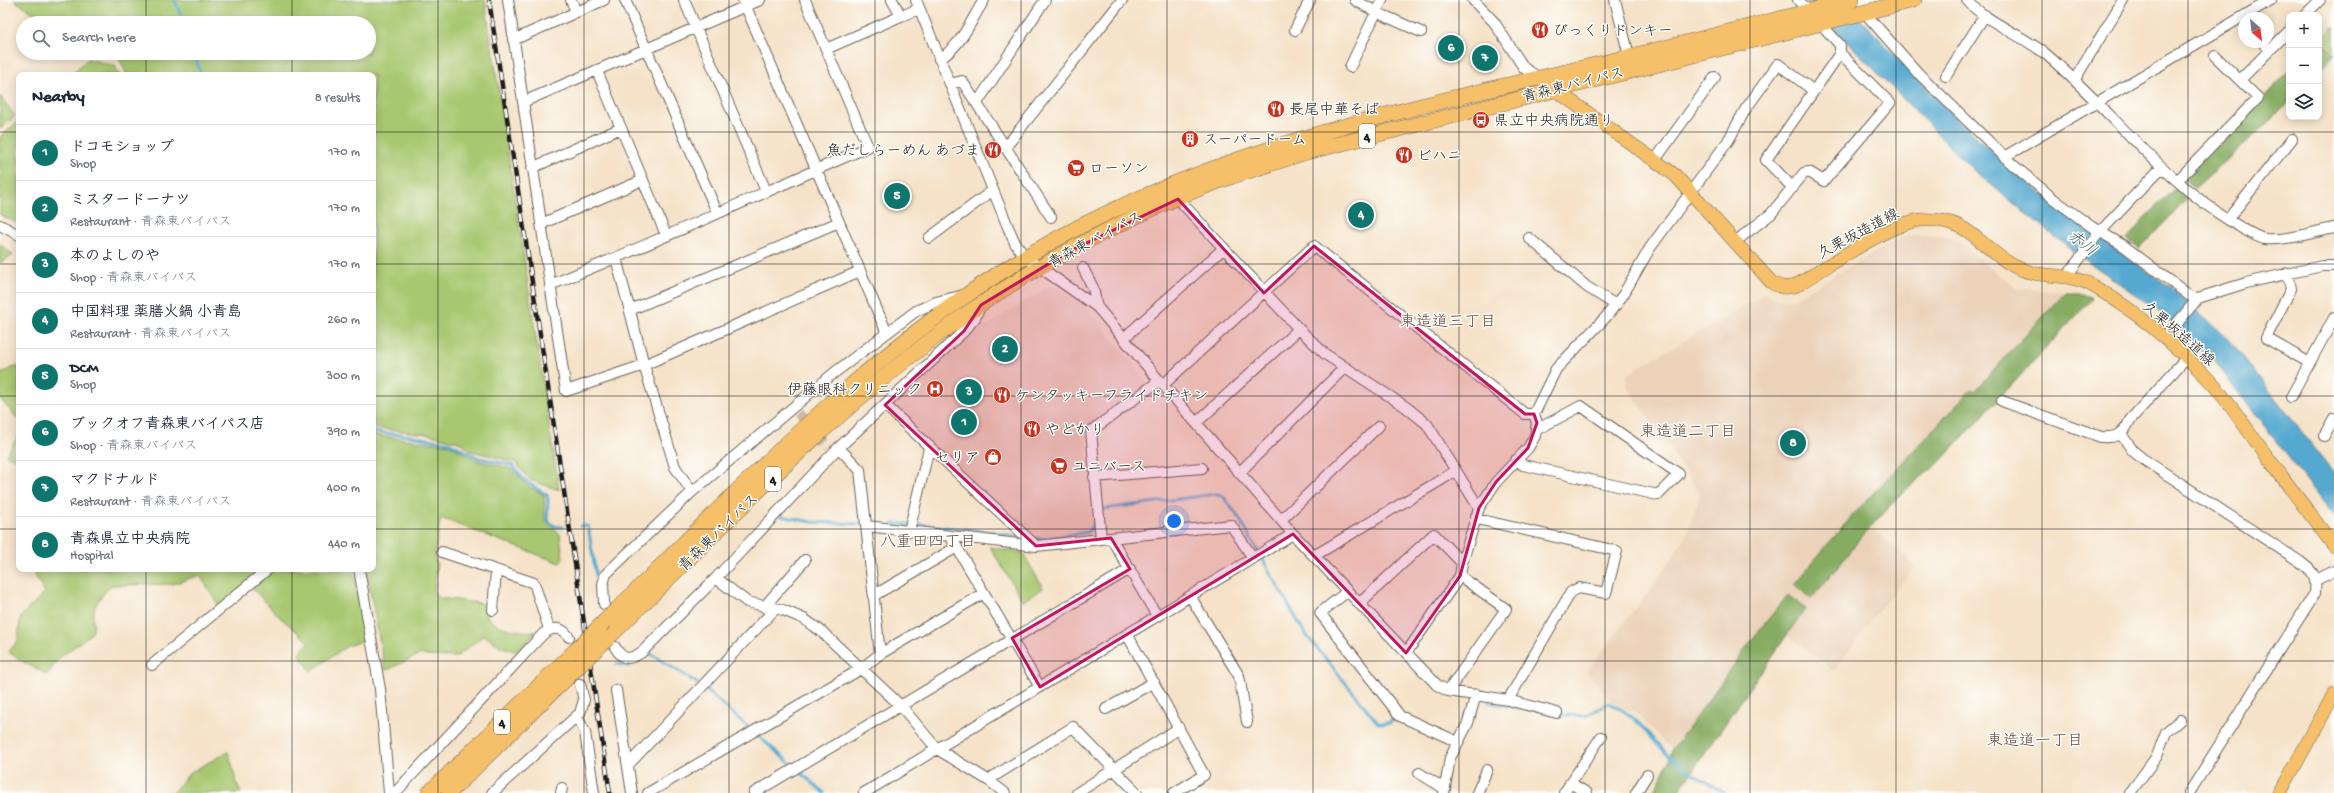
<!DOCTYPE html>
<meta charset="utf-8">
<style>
:root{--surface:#fff;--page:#f6f6f7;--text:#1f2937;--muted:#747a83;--line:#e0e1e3;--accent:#0f766e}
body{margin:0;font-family:"Gochi Hand","Klee One",sans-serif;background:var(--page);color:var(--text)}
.controls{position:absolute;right:12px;top:12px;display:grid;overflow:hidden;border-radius:8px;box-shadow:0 2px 10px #0003}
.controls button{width:36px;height:36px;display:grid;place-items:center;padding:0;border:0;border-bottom:1px solid var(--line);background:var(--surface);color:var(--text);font:20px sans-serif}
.compass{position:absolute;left:2238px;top:12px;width:36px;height:36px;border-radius:50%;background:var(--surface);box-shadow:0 2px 10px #0003;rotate:152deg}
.you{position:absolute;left:1174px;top:521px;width:14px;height:14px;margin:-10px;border:3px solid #fff;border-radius:50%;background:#1a73e8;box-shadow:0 0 0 6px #1a73e833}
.badge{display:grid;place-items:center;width:26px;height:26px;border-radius:50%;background:var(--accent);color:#fff;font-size:13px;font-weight:700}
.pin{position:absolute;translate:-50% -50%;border:2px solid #fff;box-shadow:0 1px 4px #0006}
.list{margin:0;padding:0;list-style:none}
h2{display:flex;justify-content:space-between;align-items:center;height:52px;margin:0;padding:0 16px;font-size:17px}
h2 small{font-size:13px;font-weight:400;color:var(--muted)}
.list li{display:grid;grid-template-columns:26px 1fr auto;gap:12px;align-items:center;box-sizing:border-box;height:56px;padding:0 16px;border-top:1px solid var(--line)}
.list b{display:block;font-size:15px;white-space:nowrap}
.list p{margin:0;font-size:13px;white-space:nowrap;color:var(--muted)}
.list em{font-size:13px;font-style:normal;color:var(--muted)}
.icon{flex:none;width:22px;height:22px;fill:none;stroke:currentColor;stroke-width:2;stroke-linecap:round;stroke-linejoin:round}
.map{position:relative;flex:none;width:2334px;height:793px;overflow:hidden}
.search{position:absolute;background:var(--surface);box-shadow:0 2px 10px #0003;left:16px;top:16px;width:360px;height:44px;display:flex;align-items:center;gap:10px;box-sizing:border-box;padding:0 14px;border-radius:22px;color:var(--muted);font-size:15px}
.panel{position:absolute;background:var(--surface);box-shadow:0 2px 10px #0003;left:16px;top:72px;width:360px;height:500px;border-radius:8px}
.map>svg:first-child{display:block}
</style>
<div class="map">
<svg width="2334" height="793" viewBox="0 0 2334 793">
<rect width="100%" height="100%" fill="#fdfcf7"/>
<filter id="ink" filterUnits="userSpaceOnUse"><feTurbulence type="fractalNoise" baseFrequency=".025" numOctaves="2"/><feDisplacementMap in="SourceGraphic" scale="8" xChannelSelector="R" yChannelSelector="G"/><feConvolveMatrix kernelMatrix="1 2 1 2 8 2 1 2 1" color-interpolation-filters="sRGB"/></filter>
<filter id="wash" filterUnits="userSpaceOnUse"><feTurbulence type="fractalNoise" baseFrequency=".012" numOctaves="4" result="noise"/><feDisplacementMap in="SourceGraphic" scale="16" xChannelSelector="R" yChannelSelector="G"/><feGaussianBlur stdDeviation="0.9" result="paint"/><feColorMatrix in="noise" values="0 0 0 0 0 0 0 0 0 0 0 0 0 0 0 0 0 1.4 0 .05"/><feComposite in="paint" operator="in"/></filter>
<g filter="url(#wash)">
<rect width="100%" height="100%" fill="#f5e2c8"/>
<path fill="#ebd2b9" d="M1915,235L1942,236L1959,241L1994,272L2019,289L2066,292L1974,391L1971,389L1794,584L1811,599L1872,528L1916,566L1879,610L1834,671L1786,634L1805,609L1788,595L1761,628L1672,750L1636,713L1610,701L1587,671L1653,586L1686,536L1700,494L1628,387L1626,375L1766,293L1778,300L1794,299L1887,245L1902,238Z
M1051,285L1084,305L1149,384L1085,430L1096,534L1042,541L998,505L893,408V401L980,330Z"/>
<path fill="#a8c76f" stroke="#627246" d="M14,0H485L559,490L530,480L515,462L471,451L462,443L428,434L373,428V75H127L117,53H369V23H49Z
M2334,26V55L2319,41Z
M88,59L115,66L120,75H70Z
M0,96L15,116L0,129Z
M19,121V224L0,215V137Z
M0,244L13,255L0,263Z
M19,366V420L0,399V375L9,369Z
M19,435V461L6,455Z
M373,435L450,445L479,461L510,468L528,486L544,495L545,519L560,534L563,558L560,563L443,519L440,521L434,558L437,563L434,595L439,598L480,603L486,606L488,619C502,630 518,631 536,632L518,652L502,647L484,635L456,657L427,656L421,654L387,670L385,669L366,569H373Z
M990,547L1023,553L1043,588L1023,601Z
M36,569H264L219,606L201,577L197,576L173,584L111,585C105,592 94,604 93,614C92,622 95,625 92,633L59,658L48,674H45C33,666 19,661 9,652L18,640L20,620L23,614L45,592L34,574Z
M274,569H353L365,640L347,646L311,671L299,654L309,642L281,618L252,588Z
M228,752C234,766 233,779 241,793H172L191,772Z"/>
<path fill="#86ac62" stroke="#51643f" d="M2319,42L2334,55L2319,71Z
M2289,71V103L2195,189L2184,179Z
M2176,187L2188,198L2139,249L2127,239L2145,218Z
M2066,292H2079L2092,299L1935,467C1891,495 1846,558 1811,599L1794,584L1853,515L1971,389L1974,391Z
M1788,595L1805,609L1677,793H1653L1669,761L1672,750L1761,628Z"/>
<path fill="#54a9d0" stroke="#386276" d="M1806,0H1842L1953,115L2008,166L2092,233L2171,288L2232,343L2334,473V516L2218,366L2156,309L2070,249L1973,170Z"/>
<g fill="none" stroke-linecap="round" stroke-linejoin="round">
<path stroke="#54a9d0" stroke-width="3" d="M175,0L184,23
M194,53L201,75
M373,432L411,436L450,443L479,458L512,465L524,480L547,495C551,507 539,528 563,527
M1101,513L1104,509L1216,494L1223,496L1239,518L1304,632L1378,723H1390L1396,713
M781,516L812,522L863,524
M893,524H917L997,533L1024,538
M580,526H588L596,576
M1032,538L1044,539L1088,532L1096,521
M648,652L697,683
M616,664L629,666
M706,690L749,728
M1488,702L1524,709
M1559,715L1585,716L1609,703C1642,718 1646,736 1671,757C1686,771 1707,781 1724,793
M1460,729L1466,712
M757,735L792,765
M800,772L824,793"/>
</g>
</g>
<g filter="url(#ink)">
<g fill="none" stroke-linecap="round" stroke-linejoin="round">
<path stroke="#cabaa6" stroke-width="10" stroke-dasharray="10 5" stroke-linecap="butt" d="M798,413L828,447"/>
<defs>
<path id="minor" d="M508,0L566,391L644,365L860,271
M571,0L576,12
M625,0L717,212
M684,0L766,191
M743,0L887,333
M892,0L901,16L919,9
M916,0L1008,227L1015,243L1025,257L1097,307L1163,385L1293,534L1437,685L1448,691L1508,700L1557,713
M1355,0L1376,12L1421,32
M1473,0L1494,22L1524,68L1539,78
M1615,0L1629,56
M1798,0L1809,11
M1967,0C1984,21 2024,36 2047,55C2111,110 2162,180 2235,224C2244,229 2255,237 2265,239C2287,241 2313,232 2334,228
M1864,12L1917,72L2012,164L2055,200L2092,227L2124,246L2190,296L2198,298L2246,283L2322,266H2334
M2305,15L2320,0
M1295,30L1310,0
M513,40L604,0
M2262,42L2270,50
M826,49L901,16
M939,59C960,48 972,19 984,0
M1350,67L1382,0
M597,71L666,235
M1946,76L1985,15
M2075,79L2123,0
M2240,80L2289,31
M950,84L962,81L1051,217
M523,102L760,0
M977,103L1045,0
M1005,148L1122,0
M2004,157L2271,0
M1655,160L1715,77
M532,168L621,128
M2177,181L2258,98L2215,56
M1793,188L1766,160L1840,53
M1178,199L1299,329L1325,354L1406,407L1427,424L1479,508
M2228,219L2292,139
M541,224L643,180
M0,225L19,235
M929,238L992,191
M1529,238L1587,287L1616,305
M1736,241L1771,214L1804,173L1809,172L1824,181L1890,103L1840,53V45L1820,23
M616,258L644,365L675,467L692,492
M1083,268L1093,288L1097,307
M2288,273L2291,289L2266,338L2308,362
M2067,276L2097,235L2161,168
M550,285C657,242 762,193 868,147L805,0
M630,310L839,222
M1124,338L1224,248
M2165,338L2198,298
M1163,385L1314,246L1525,414H1534
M2291,397L2334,318
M2002,401L2101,437C2116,438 2124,435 2130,420L2186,358
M885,405L1036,546
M1196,423L1299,329
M2121,434L2133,451L2143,459L2299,561C2313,571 2317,575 2315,593L2189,793
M2324,436L2334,418
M1516,460L1523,465L1658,495L1679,474L1581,406L1536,430
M1239,473L1345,367
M1094,477L1202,468
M1477,519L1617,551L1606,593L1579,588L1571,592L1508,700
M1281,520L1379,426
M867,526L1036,546L1231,525L1253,558
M909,531L929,448
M950,536L1040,687
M1111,538L1157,616
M1101,539L1091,431L1159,381
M442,552L534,583L549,629
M1314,556L1456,471
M359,569L380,689L389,793
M716,578L747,602L783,610L804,619L821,631L901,706L937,749L988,780L1005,793
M2316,580L2334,571
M1348,591L1320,613L1400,716L1458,742
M873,596L957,547
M1190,596L1239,676L1247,722
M604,604L603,584L606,574L692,492L834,373L916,311L936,302L960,296
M1359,604L1434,534L1462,563
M764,607L805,560
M493,610L496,571
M1127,634L1204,775L1174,793
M615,647C623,661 630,660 642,652L716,578L834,452L964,331L975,318L981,305
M1406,653L1460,576L1462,563L1479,508L1496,482L1528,448L1535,436L1537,423L1534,414L1556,369L1606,317L1623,295L1650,248L1728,141L1745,110L1778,64L1814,91
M880,654L984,593
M152,665L268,569
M616,690L632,793
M1448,691L1506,609L1460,576
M1106,709L1154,682
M577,717L585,732L594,793
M628,765L775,609
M1419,773L1445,789
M988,780L1073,727L1137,793
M1570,783L1587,793
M395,793L543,634C553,626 562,627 569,637
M492,793L580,713L584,700L580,684
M561,793L562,788
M648,793L861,669L880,654L860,470L839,448
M754,793L1130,569
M864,793L1293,534
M1077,793L1179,728
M1444,793L1450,758L1468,723L1476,694
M1477,793L1487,770
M1564,793L1601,737
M1636,793L1647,775
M2130,793L2157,756L2166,732L2180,720"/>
<path id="major" d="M1550,86L1675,175L1771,282C1780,288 1786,288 1795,286C1824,269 1891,222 1921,220C1971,217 1977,246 2014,266C2039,280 2068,271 2093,286C2136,311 2175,344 2209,380C2227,399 2242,422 2257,443C2283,478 2308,512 2334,546
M2280,793L2334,694"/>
<path id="highway" d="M605,621C738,492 867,351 1027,256C1180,164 1366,117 1539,78C1644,54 1749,27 1852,0
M608,638C723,526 836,406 968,313C1044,260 1145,207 1233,176C1257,168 1282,160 1307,152L1914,0
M429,793L575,651
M449,793L580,665"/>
</defs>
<use href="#minor" stroke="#686158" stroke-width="12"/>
<use href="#major" stroke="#686158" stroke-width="14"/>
<use href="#highway" stroke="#686158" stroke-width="16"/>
<use href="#minor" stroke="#fff" stroke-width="10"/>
<use href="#major" stroke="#f6c06b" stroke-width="13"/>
<use href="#highway" stroke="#f6c06b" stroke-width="15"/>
<defs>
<path id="rail" d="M489,0L610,793"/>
</defs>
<use href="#rail" stroke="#1c1c1c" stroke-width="4.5"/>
<use href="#rail" stroke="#fdfcf7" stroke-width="3" stroke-dasharray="9" stroke-linecap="butt"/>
<defs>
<path id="highway-bridge" d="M575,651L605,621
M580,665L608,638"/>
</defs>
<use href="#highway-bridge" stroke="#686158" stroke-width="16" stroke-linecap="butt"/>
<use href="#highway-bridge" stroke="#f6c06b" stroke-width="15"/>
</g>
</g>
<path fill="#c2185b" fill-opacity="0.2" stroke="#c2185b" stroke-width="3" stroke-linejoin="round" d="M1178,199L1264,293L1314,246L1525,414H1534L1537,423L1528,448L1496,482L1479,508L1460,576L1406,653L1293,534L1040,687L1012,638L1130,569L1111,538L1036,546L885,405L964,331L981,305L1068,252Z"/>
<path fill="none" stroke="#1c1c1c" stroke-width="1" stroke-opacity="0.55" d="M146,0V23M292,0V23M438,0V793M584,0V793M729,0V793M875,0V793M1021,0V793M1167,0V793M1313,0V793M1459,0V793M1605,0V793M1750,0V793M1896,0V793M2042,0V793M2188,0V793M146,53V75M292,53V75M0,132H19M373,132H2334M0,264H19M373,264H2334M0,396H19M373,396H2334M0,529H19M373,529H2334M146,569V793M292,569V793M0,661H2334"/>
<defs>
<symbol id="restaurant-disc" viewBox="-11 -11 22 22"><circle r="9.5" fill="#c8321e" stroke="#fdfcf7"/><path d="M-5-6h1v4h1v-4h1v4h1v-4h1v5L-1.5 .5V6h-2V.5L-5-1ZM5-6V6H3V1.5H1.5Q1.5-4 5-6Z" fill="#fff"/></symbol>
<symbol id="bus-disc" viewBox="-11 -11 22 22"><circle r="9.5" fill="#c8321e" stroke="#fdfcf7"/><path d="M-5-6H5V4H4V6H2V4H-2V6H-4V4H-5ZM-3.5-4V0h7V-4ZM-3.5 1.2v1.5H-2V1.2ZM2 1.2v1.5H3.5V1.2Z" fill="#fff"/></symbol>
<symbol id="building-disc" viewBox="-11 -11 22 22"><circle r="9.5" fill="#c8321e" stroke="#fdfcf7"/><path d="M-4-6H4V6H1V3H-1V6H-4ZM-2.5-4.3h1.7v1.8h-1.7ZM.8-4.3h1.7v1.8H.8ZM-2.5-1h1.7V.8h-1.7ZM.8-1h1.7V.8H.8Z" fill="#fff"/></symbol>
<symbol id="supermarket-disc" viewBox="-11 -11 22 22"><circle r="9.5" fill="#c8321e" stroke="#fdfcf7"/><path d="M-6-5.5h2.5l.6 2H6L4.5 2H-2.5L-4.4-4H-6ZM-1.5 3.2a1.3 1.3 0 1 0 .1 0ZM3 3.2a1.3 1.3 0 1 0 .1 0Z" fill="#fff"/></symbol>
<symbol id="hospital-disc" viewBox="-11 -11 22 22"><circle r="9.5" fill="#c8321e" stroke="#fdfcf7"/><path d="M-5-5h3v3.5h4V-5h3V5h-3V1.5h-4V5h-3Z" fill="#fff"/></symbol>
<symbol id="shop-disc" viewBox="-11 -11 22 22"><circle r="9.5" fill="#c8321e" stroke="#fdfcf7"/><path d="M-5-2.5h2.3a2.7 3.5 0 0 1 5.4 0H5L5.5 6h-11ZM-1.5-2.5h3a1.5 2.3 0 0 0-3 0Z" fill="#fff"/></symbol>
</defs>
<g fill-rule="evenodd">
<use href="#restaurant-disc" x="1530" y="20" width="20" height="20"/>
<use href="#restaurant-disc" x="1266" y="99" width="20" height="20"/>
<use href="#bus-disc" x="1471" y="110" width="20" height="20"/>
<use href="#building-disc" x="1180" y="129" width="20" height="20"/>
<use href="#restaurant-disc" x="983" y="140" width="20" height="20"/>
<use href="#restaurant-disc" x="1394" y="145" width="20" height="20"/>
<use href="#supermarket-disc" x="1066" y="158" width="20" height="20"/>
<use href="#hospital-disc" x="925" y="379" width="20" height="20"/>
<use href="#restaurant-disc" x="992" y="385" width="20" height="20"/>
<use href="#restaurant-disc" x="1022" y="419" width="20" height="20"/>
<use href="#shop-disc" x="983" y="447" width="20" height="20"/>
<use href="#supermarket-disc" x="1049" y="456" width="20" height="20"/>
</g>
<g text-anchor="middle" stroke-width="3" stroke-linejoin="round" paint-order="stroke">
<g fill="#fdfcf7" stroke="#605f5e" stroke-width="1">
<rect x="1359" y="124" width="16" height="24" rx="3"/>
<rect x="765" y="467" width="16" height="24" rx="3"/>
<rect x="494" y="710" width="16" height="24" rx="3"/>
</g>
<g font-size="14" font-weight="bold" fill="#1c1c1c">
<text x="1367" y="141">4</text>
<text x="773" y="484">4</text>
<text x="502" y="727">4</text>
</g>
<g font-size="15" fill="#1c1c1c" stroke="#fdfcf7" text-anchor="start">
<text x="1553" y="35">びっくりドンキー</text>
<text x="1289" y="114">長尾中華そば</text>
<text x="1494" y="125">県立中央病院通り</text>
<text x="1203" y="144">スーパードーム</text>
<text x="980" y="155" text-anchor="end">魚だしらーめん あづま</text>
<text x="1417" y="160">ビハニ</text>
<text x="1089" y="173">ローソン</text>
<text x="922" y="394" text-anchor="end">伊藤眼科クリニック</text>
<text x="1015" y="400">ケンタッキーフライドチキン</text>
<text x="1045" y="434">やどかり</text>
<text x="980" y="462" text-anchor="end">セリア</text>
<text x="1072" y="471">ユニバース</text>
</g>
<g font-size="15" fill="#1c1c1c" stroke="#fdfcf7">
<text transform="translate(1573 84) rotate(-14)" y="5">青森東バイパス</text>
<text transform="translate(1858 233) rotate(-28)" y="5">久栗坂造道線</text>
<text transform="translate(1095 239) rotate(-28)" y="5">青森東バイパス</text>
<text transform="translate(2179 333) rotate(41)" y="5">久栗坂造道線</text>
<text transform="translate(718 532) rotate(-44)" y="5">青森東バイパス</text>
</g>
<g font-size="16" font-style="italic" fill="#355b6d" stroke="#fdfcf7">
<text transform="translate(2083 242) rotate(38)" y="6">赤川</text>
</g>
<g font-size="16" fill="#664a45" stroke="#fdfcf7">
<text x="1448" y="326">東造道三丁目</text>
<text x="1688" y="436">東造道二丁目</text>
<text x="928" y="546">八重田四丁目</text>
<text x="2035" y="745">東造道一丁目</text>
</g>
</g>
</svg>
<div class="controls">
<button>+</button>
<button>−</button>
<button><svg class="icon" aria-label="layers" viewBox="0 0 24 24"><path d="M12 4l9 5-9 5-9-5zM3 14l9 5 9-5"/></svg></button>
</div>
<svg class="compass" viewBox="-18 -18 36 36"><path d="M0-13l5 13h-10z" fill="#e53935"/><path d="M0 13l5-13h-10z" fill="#747a83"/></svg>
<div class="you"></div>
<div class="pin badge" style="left:964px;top:422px">1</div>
<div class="pin badge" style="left:1005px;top:349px">2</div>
<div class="pin badge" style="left:969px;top:392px">3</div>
<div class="pin badge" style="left:1361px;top:215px">4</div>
<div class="pin badge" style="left:897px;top:196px">5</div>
<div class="pin badge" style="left:1451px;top:48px">6</div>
<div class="pin badge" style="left:1485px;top:58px">7</div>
<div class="pin badge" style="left:1793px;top:443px">8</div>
<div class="search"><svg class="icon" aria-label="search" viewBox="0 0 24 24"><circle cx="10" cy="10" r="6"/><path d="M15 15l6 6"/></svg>Search here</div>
<section class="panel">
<h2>Nearby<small>8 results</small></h2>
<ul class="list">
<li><span class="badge">1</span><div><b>ドコモショップ</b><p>Shop</p></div><em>170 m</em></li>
<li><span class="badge">2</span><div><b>ミスタードーナツ</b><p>Restaurant · 青森東バイパス</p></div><em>170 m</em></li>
<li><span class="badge">3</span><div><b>本のよしのや</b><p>Shop · 青森東バイパス</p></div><em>170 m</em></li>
<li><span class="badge">4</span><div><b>中国料理 薬膳火鍋 小青島</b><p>Restaurant · 青森東バイパス</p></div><em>260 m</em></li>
<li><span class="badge">5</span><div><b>DCM</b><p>Shop</p></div><em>300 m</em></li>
<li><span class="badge">6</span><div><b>ブックオフ青森東バイパス店</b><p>Shop · 青森東バイパス</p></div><em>390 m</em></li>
<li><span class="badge">7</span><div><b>マクドナルド</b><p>Restaurant · 青森東バイパス</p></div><em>400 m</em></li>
<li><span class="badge">8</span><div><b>青森県立中央病院</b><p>Hospital</p></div><em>440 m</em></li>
</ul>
</section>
</div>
